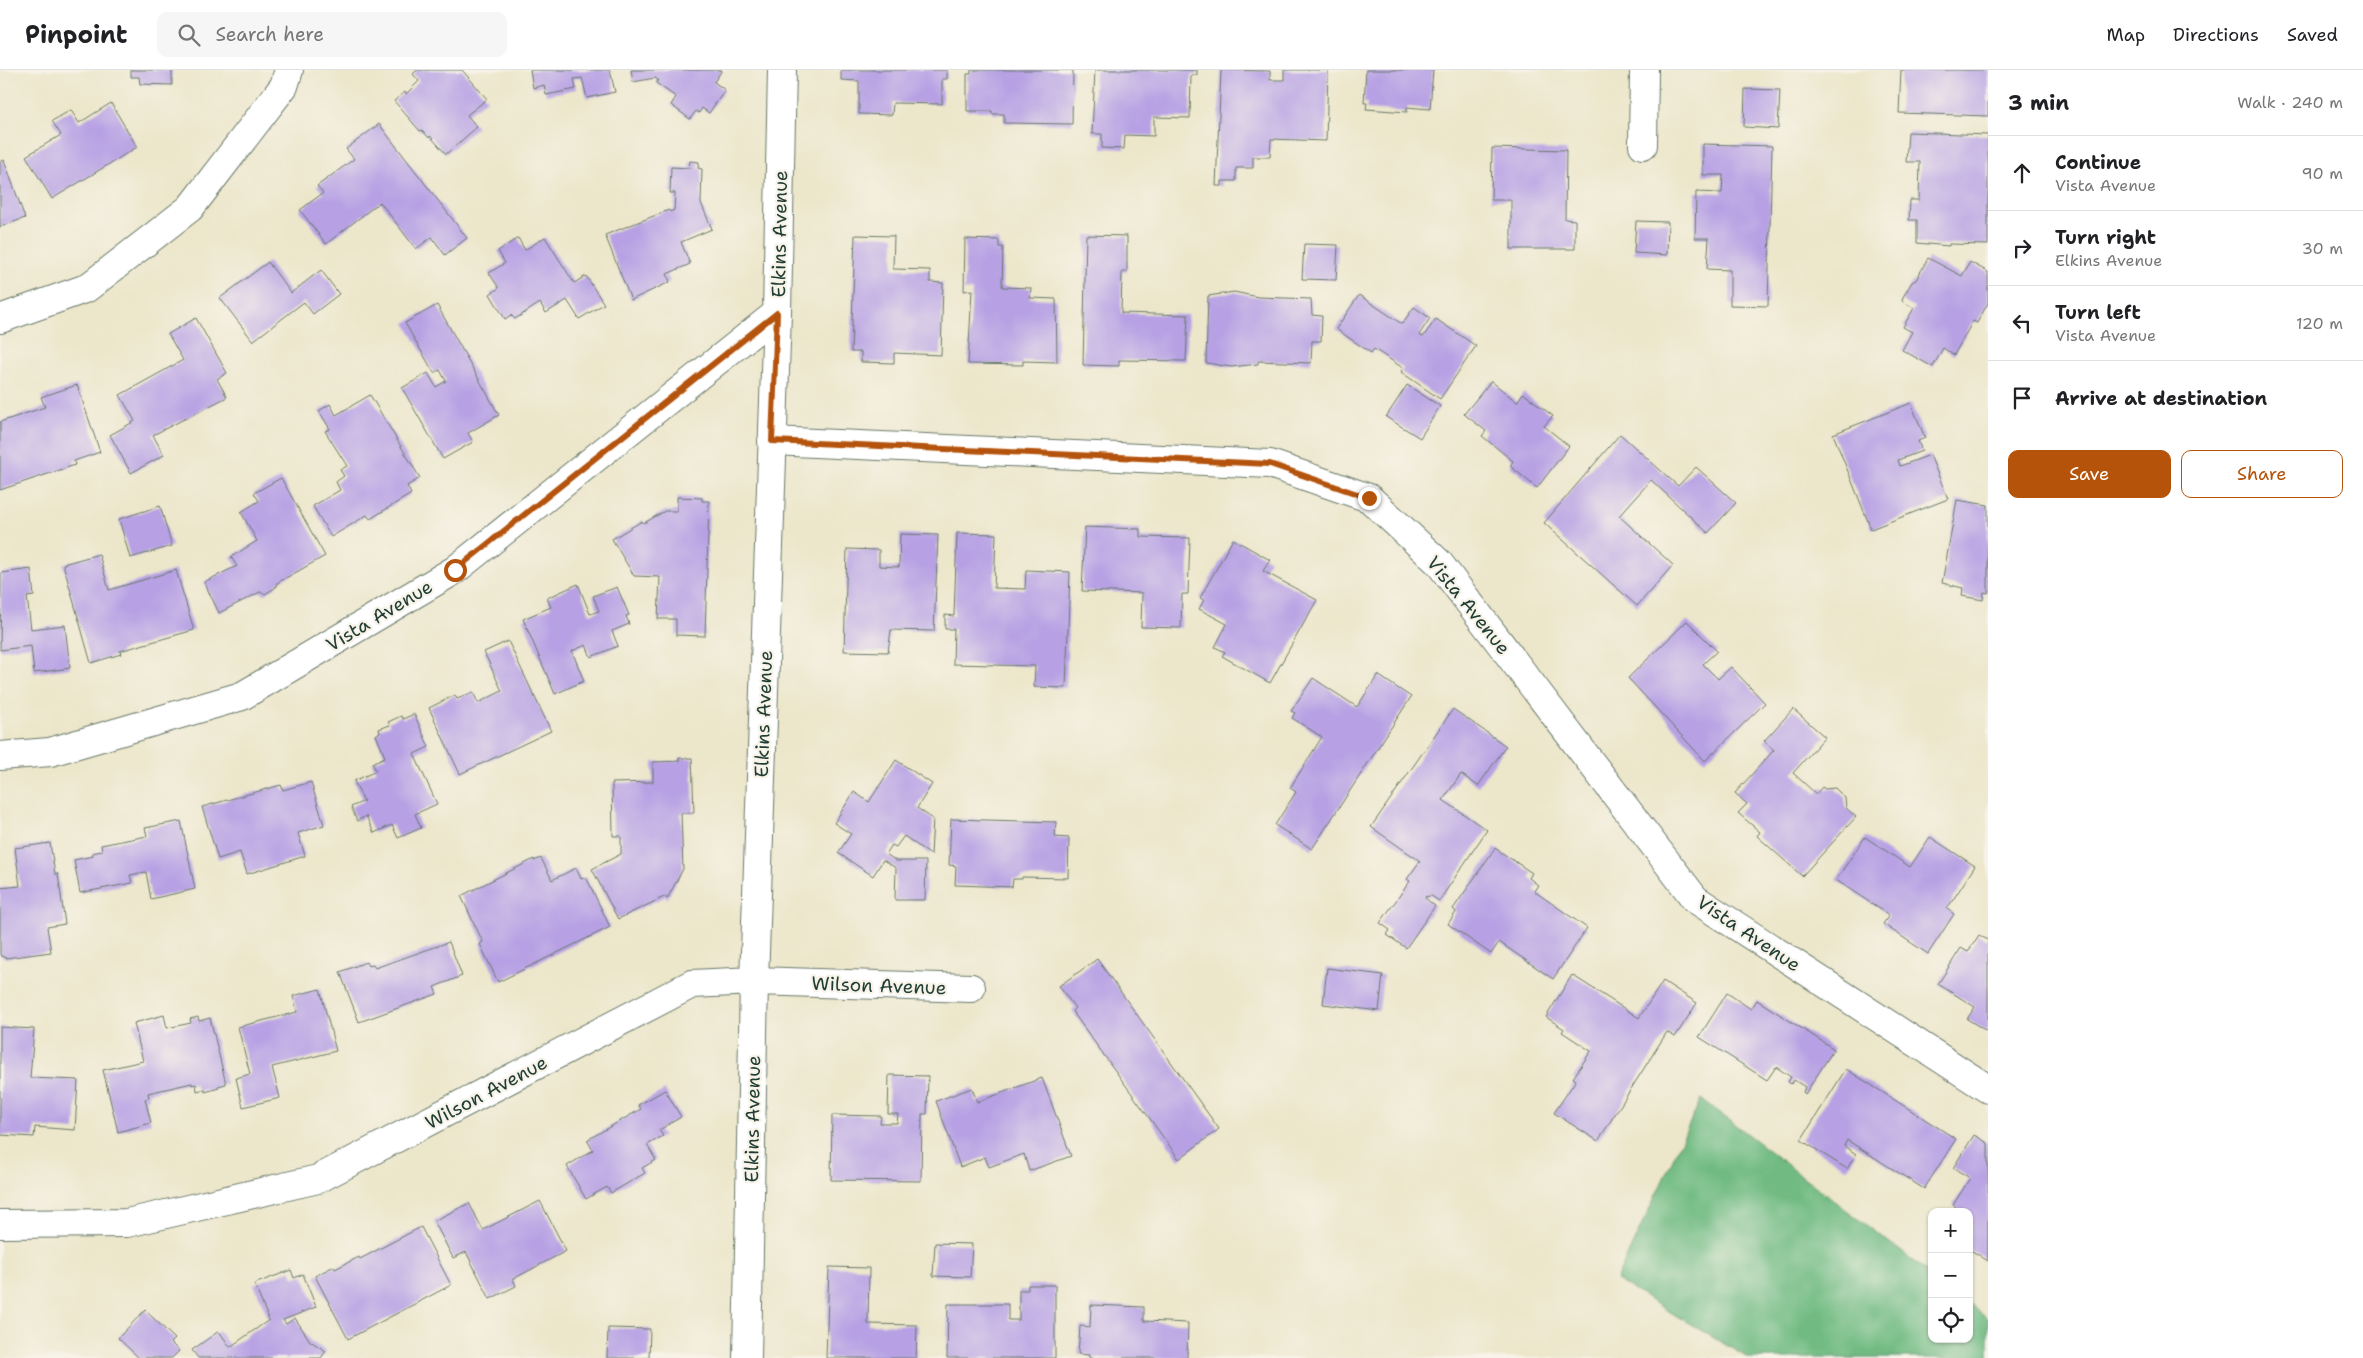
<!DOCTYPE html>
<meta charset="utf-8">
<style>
:root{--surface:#fff;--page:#f6f6f6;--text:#202124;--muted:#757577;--line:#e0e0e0;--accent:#b45309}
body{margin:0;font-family:"Shantell Sans",sans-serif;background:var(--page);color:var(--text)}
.controls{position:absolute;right:15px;bottom:15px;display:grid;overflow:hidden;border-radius:10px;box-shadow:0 1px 4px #0004}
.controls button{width:45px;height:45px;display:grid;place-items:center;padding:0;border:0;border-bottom:1px solid var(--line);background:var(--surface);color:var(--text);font:25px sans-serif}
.stop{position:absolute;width:15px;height:15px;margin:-11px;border:4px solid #b45309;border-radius:50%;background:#fff}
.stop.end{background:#b45309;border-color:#fff;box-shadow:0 1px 5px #0008}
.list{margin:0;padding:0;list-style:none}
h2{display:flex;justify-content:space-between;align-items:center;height:65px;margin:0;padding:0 20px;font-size:21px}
h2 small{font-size:16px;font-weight:400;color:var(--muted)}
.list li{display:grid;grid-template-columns:32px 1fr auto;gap:15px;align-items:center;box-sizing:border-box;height:75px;padding:0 20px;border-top:1px solid var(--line)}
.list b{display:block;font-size:19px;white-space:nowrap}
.list p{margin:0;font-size:16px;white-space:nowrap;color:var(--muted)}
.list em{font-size:16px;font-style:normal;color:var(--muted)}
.actions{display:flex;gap:10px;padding:15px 20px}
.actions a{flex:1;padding:11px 0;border:1px solid var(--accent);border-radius:10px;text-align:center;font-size:18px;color:var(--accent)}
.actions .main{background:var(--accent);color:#fff}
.icon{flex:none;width:28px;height:28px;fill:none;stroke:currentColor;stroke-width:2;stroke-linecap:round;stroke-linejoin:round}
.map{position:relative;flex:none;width:1988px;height:1288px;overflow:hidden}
header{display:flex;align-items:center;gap:30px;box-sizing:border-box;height:70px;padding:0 25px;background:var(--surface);border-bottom:1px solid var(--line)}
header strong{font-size:24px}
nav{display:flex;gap:28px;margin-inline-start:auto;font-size:18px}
.search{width:350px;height:45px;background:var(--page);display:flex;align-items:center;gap:12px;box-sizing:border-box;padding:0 18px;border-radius:10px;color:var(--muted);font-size:19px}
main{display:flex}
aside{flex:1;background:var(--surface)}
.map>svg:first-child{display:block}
</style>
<header>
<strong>Pinpoint</strong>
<div class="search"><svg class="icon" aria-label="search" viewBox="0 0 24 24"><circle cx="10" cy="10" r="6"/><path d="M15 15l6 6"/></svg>Search here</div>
<nav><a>Map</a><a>Directions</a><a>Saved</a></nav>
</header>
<main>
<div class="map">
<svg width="1988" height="1288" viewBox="0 0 1988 1288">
<rect width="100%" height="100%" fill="#f7f3e8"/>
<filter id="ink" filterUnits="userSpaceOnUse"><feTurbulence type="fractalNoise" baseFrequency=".02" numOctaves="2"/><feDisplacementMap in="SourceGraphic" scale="10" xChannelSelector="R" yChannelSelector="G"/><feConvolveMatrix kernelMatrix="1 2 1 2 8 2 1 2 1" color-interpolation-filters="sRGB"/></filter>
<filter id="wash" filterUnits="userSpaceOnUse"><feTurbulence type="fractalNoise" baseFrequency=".0096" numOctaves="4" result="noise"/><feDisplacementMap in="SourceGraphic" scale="20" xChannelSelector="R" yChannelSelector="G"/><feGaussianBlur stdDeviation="1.12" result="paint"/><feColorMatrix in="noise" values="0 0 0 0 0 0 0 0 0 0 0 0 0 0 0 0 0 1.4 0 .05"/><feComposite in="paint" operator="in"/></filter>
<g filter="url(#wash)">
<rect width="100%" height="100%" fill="#ece6ca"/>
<path fill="#71bb83" stroke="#487c5c" d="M1701,1029L1932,1205V1269H1969V1234L1988,1248V1288H1748L1616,1210Z"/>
<g id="blocks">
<path fill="#b7a1e4" d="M131,0H172V15L140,14L139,7H131Z
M417,0H462L487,29L467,45L477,57L446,84L430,66L429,68L422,60L420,61L394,31L405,22L406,24L419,11L413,4Z
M530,0H610L615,22L587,28L582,8L574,9L576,19L546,25L544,15L533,18Z
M631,0H722L714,12L725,20L709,43L702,38L699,43L696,41L690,49L671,35L676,27L656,13L658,10L655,8L633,12Z
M841,0H947V9H942V34L893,33L892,45L859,44V11L841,10Z
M971,0H1073L1072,54L1004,53V44H992V41H967V4H971Z
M1095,0H1197V5H1191L1190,48L1154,47V66L1125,65L1124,79L1102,78V64H1092Z
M1221,0L1270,1V10H1284V0H1328L1326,71L1271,69L1270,87H1253V98H1236V111H1222V116H1216Z
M1366,0H1433L1430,39L1407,37V42L1366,39L1367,33H1364Z
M1901,0H1988V46L1899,43Z
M1745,19L1780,20L1778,59L1744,57Z
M111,33L137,77L52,129L26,86L61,65L52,51L71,40L79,53Z
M379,54L467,168L445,185L432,167L416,179L380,132L326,174L300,140L323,123L317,116L354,89L346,79Z
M1908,62L1988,65V175L1949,174V176L1917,173V150H1909L1910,130H1919L1920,92H1906Z
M1703,74L1772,76L1768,236L1730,235V200L1707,199L1709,168H1695L1696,122L1722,123L1723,105H1703Z
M1492,78L1566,80L1565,149L1575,150V179H1511V130H1491Z
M4,90L25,148L0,157V92Z
M690,91L699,92L698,98L702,99L701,133L712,159L681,172L690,194L667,204L670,212L631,230L605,165L669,140L670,142L674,140L675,123H670L671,97L689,98Z
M1636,151L1668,152L1667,185L1634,183Z
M855,165L894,166L893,199L930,200V212L943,213L941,285L894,283V293L861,292V282H851Z
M1086,165L1127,166V202H1122L1121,243L1188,245L1186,291L1119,290V296L1083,295Z
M545,167L574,213L586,206L604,234L579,249L567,230L546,243L540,233L515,249L511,245L505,249L490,224L499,218L489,203L505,193L498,181L518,168L525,180Z
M965,169L999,170V177H1003L1002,217L1031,218L1030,228L1056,229L1057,292L1023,291V295L968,294L972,220L964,221Z
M1304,174L1338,175L1336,210L1302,209Z
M1928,188L1962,206L1970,192L1988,202V233L1977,253L1973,251L1954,285L1943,278L1933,297L1902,280L1912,262L1903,257L1914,238L1902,231L1903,227L1912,212L1916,210Z
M268,192L291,223L321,200L339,224L313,244L304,232L253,271L220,228Z
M1234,222L1258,227L1311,229L1312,245L1322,246L1321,271H1312L1311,293L1258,291V294L1231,297L1206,293L1208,226Z
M1359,225L1402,254L1414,237L1430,248L1419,265L1423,267L1436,249L1476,276L1440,329L1401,302L1403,298L1374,279L1371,283L1336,259Z
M437,235L499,345L468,363L473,372L443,389L402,318L428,303L436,317L446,311L440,300L434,303L405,253Z
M196,248L227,303L217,309L227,327L153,365L164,385L131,403L110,365L135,351L120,325L183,290L168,264Z
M1491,311L1517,332L1523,323L1553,346L1544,356L1569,376L1537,418L1510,396L1513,391L1482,366L1486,361L1464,344Z
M77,315L100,382L74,391L75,395L0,420V352L45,337L41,327Z
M1407,315L1440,336L1420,368L1386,347Z
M370,325L420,408L407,416L411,424L370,449L367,445L331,467L313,436L340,420L336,412L344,406L340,400L347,396L325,361L330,359L319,341L330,334L336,345Z
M1911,333L1925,368L1918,371L1922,381L1898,390L1900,396L1930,385L1948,429L1871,459L1833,364Z
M1620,364L1678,416L1696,397L1736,433L1708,463L1651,410L1619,446L1673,495L1637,536L1544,453Z
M281,408L325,486L277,513L275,518L265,524L260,522L219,543L204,512L237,496L231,487L257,471L241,442L259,431L254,423Z
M677,427L702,428V431H709L705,566L676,565V549H658L660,507L634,506L612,469L642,451L644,453L665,441H677Z
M1957,430L1988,435V523L1984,522L1983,530L1962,526L1963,518L1942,513Z
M160,436L172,476L130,488L119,449Z
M1085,457L1140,459V467L1190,468L1188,524H1182L1181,558L1141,557L1142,523L1082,521Z
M957,463L996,464L994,518L1025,519L1026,500L1070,502L1066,618L1034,617L1035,596L953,594L954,559H945V545L954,546Z
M900,464L938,465L934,561L891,560L888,582L844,581L847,479L879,480V496L899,497Z
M1233,469L1270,490L1263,501L1317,530L1270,613L1222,586L1225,582L1215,577L1227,554L1199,539L1204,530L1200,528Z
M99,484L109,520L176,500L194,560L120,581L121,584L91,593L63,494Z
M31,499L34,526L27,527L31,559L65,555L70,598L34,603L31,576L0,580L1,503Z
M578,514L590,544L599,541L593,526L617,517L629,545L626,546L629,554L612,561L618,576L591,587L586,575L572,581L584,611L555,624L523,549L551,537L547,528Z
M1687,551L1717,581L1703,594L1718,609L1731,597L1765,633L1705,691L1628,608Z
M508,571L551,661L460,704L429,638L455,625L457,629L473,622L478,633L502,621L484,582Z
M1378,605L1411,627L1312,779L1275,755L1296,722L1290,718L1322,667L1292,648L1295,643L1291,641L1313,608L1357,637Z
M1453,639L1506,676L1478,716L1461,704L1443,730L1487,760L1439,831L1430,825L1428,827L1426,826L1425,828L1435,836L1406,878L1387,865L1390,860L1380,853L1410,811L1407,809L1420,791L1371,757Z
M1793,639L1825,667L1793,703L1816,724L1822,717L1825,719L1835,718L1845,728L1846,738L1856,747L1802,806L1757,766L1760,762L1738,743L1747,734L1735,723L1774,680L1764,671Z
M414,644L429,677L414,684L437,734L415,744L421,758L398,768L392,755L374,763L366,746L357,751L351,737L364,731L354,711L376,701L372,693L385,687L376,665L380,663L379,659L390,655L388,652L401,646L403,649Z
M679,688H692L694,743H681L683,799L667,829L666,826L618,849L592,799L621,784V766H613L612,713L653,712V692L679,691Z
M896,690L932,714L917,738L933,749L931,785L904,766L896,777L892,775L886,784L896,791H926L925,830H895L896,798L883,790L873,806L838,783L851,764L834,753L854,722L869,732Z
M311,712L324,755L298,763L305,786L247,804L240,782L218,789L202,737L281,715L283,720Z
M951,749L1056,752L1055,767L1069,768L1068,808L1022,807V809H1013L1012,817L955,815L956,796L949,795Z
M181,751L195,819L151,829L146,802L130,805L132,813L80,823L74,790L93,786L92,783L102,781L101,775L147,766L145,758Z
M1865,767L1910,797L1930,767L1975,796L1947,839L1954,844L1928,884L1883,854L1889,845L1836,810Z
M50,773L55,804H58L65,854L47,857L51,882L6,888L0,885V818L20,816L15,778Z
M1495,778L1532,803L1529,808L1538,815L1534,821L1587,858L1553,909L1499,872L1491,884L1448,854L1456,842L1453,839Z
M541,788L552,810L576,798L581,809L586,807L610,857L498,912L480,874L483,872L461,826L534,789V791Z
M1979,865L1988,870V962L1967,949L1975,937L1938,914L1961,878L1968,882Z
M449,872L462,906L434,917L437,924L359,952L340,902L366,892L368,896L373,895L375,898Z
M1097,889L1219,1059L1179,1089L1072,941L1075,938L1059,916Z
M1327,898L1383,905L1379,941L1323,934Z
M1572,905L1639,948L1663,911L1697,933L1675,967L1667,962L1598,1071L1554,1043L1576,1010L1573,1008L1591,981L1562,962L1564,959L1546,947Z
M320,919L336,981L272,997L280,1028L243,1037L236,1008L250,1004L238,957L297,942L293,926Z
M1727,923L1751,939L1757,930L1834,979L1805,1024L1803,1022L1805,1017L1794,1010L1791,1014L1788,1012L1791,1007L1776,997L1767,1010L1699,967Z
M164,945L167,958L191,953L190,949L198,947L199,951L210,948L226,1014L218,1016L219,1018L205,1022V1019L197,1021L196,1014L192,1015V1013L148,1023L149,1028L145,1029L151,1053L118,1062L103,1000L143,991L134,953Z
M0,957L34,959L30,1008L78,1010L75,1060L35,1057L34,1067L0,1065Z
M1846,999L1956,1069L1924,1119L1847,1070L1844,1076L1856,1084L1847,1099L1801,1070Z
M889,1005L928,1006L927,1044H922L921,1111L831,1110L832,1045L881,1046L880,1053H897L898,1044H888Z
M1042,1008L1071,1086L1029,1101L1024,1084L989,1097L985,1087L960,1097L936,1031L972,1018L977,1032Z
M665,1020L681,1047L659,1060L663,1066L647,1075L656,1090L642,1098L645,1103L611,1123L607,1117L586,1129L567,1096L593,1080L587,1070L641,1039L638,1035Z
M1974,1065L1988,1073V1191L1969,1179V1142H1962L1953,1135L1970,1108L1953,1098Z
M540,1131L566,1181L513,1209L516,1216L490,1229L466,1182L453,1188L434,1151L469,1133L483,1160Z
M421,1157L451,1215L348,1269L315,1206L334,1196L335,1199L359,1187L360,1189Z
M935,1173L972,1174L970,1207L933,1206Z
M829,1197L869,1198L868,1254L917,1255L916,1288H826Z
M291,1200L294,1208L303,1204L316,1237L283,1250L286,1254L295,1248L310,1271L326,1281L321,1288H198L192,1280L219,1261L230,1277L269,1250L254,1214Z
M1028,1215H1055V1288H947L948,1234H1008V1250H1019V1220H1028Z
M1091,1235L1144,1237V1251L1188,1253L1187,1288H1089V1285L1078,1284L1080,1256L1090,1257Z
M145,1240L175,1269L171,1273L179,1281L172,1288H139L118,1268Z
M608,1258L650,1259L649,1288H607Z"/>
</g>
</g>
<g filter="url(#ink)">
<use href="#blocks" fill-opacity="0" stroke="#677868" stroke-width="1"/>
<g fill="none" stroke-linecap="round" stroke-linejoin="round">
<defs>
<path id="street" d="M1643,75L1644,0
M0,249L87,218L190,138L284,16L289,0
M772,371L1270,394L1369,428L1439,493L1695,829L1988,1019
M0,686L50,682L242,626L455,500L777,243
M0,1154L127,1153L318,1109L692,914L754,911L971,918
M747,1288L754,911L777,243L782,0"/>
</defs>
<use href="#street" stroke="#677868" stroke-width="30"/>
<use href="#street" stroke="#fff" stroke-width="28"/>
</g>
</g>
<g fill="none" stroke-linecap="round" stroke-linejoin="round" filter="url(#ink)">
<path stroke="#b45309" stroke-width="6" d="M455,500L777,243L772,371L1270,394L1369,428"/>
</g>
<g text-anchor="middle" stroke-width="4.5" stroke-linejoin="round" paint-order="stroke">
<g font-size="19" fill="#1f3d34" stroke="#f7f3e8">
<text transform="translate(779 164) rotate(-89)" y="7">Elkins Avenue</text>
<text transform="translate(1469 535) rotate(51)" y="7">Vista Avenue</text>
<text transform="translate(379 545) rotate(-31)" y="7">Vista Avenue</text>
<text transform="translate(763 644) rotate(-88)" y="7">Elkins Avenue</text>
<text transform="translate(1749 863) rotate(34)" y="7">Vista Avenue</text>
<text transform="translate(879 915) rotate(2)" y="7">Wilson Avenue</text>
<text transform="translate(486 1022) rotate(-28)" y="7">Wilson Avenue</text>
<text transform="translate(752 1049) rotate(-89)" y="7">Elkins Avenue</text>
</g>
</g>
</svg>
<div class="controls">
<button>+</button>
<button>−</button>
<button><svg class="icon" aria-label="locate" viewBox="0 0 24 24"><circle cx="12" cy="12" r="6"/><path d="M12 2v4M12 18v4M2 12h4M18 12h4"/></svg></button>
</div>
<div class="stop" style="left:455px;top:500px"></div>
<div class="stop end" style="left:1369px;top:428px"></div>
</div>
<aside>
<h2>3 min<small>Walk · 240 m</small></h2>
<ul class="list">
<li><svg class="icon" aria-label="ahead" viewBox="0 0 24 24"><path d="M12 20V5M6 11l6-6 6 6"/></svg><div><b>Continue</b><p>Vista Avenue</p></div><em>90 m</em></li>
<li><svg class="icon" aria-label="right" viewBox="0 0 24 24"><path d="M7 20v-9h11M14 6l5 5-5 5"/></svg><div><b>Turn right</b><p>Elkins Avenue</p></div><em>30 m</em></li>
<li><svg class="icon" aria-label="left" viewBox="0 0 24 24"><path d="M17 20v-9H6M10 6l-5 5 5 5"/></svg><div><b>Turn left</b><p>Vista Avenue</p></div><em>120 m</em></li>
<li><svg class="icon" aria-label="arrive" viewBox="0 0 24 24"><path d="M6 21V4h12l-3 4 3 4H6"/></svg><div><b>Arrive at destination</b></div></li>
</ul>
<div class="actions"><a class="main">Save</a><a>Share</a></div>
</aside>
</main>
